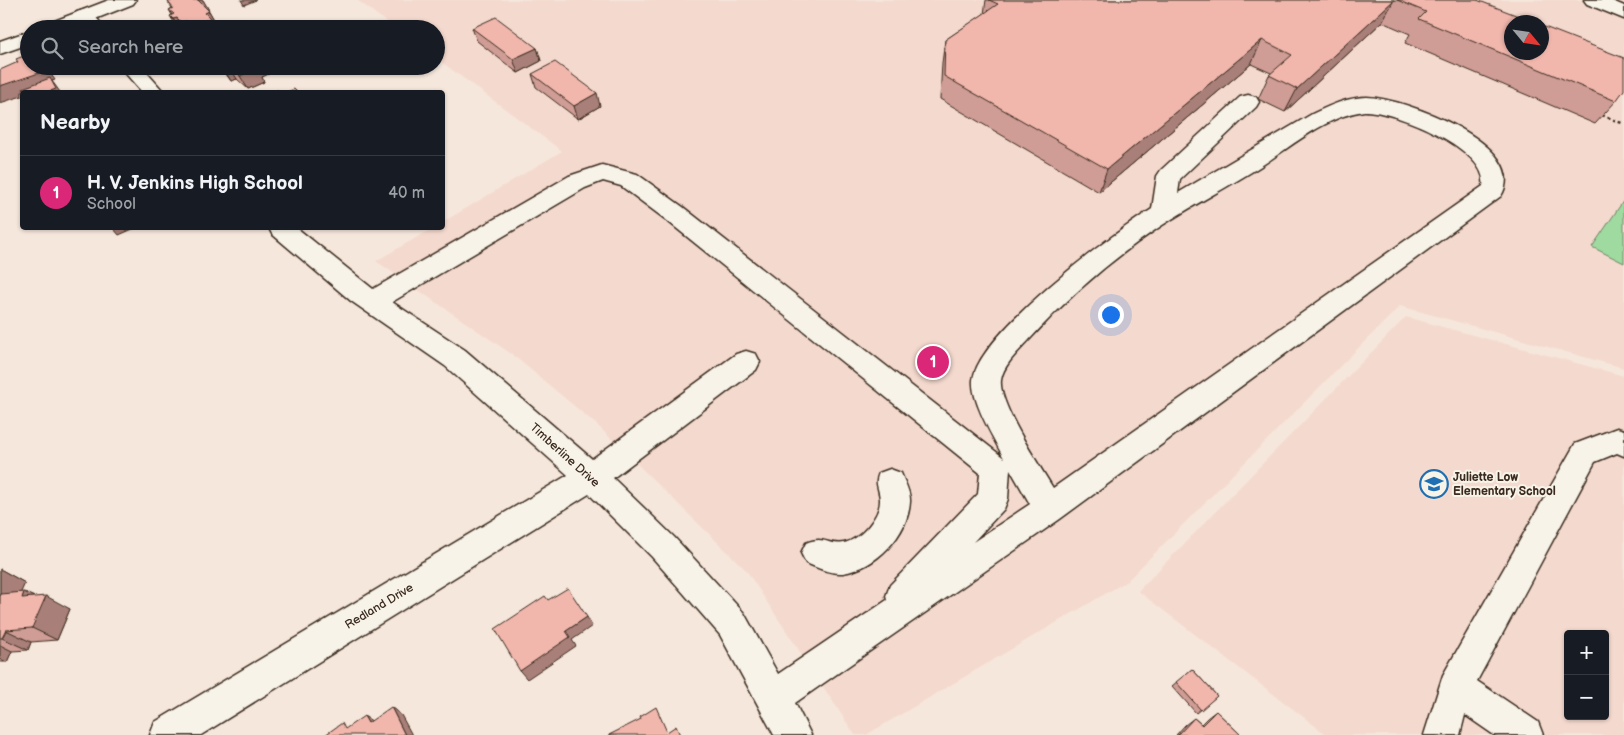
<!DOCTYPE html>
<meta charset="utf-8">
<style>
:root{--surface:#171b24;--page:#242831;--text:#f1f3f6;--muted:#9ea1a6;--line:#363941;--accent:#db2777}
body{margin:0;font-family:"Balsamiq Sans",sans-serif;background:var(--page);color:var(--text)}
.controls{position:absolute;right:15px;bottom:15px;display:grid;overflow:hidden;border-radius:5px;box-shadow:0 1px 4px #0004}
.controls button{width:45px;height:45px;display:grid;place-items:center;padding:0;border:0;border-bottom:1px solid var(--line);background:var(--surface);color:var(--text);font:25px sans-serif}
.compass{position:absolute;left:1504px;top:15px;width:45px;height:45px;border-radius:50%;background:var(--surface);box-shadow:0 1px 4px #0004;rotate:119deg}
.you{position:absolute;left:1110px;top:314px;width:18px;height:18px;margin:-12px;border:4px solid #fff;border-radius:50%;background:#1a73e8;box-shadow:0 0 0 8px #1a73e833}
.badge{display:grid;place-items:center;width:32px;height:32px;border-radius:50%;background:var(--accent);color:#fff;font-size:16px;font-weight:700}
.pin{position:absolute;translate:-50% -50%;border:2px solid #fff;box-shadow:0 1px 5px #0006}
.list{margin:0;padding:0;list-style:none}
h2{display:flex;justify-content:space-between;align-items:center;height:65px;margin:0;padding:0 20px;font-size:21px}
h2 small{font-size:16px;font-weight:400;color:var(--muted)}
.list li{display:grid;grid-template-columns:32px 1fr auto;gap:15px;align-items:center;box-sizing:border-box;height:75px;padding:0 20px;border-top:1px solid var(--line)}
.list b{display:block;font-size:19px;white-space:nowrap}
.list p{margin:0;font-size:16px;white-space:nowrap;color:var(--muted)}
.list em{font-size:16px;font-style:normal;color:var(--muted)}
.icon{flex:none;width:28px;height:28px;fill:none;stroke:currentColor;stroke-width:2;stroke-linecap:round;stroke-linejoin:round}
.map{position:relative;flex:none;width:1624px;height:735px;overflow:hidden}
.search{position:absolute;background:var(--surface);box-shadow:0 1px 4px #0004;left:20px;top:20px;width:425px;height:55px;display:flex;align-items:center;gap:12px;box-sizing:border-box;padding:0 18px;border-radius:28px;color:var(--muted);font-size:19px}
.panel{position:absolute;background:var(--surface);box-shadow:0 1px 4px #0004;left:20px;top:90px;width:425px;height:140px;border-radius:5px}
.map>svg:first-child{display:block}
</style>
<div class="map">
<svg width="1624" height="735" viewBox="0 0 1624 735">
<rect width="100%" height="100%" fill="#f6e7dc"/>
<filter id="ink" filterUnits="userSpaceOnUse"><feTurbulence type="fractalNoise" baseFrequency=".02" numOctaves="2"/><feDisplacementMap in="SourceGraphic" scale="10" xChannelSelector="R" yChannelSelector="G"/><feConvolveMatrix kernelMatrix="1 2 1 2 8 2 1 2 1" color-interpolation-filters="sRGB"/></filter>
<g filter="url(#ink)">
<path fill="#f4d9ce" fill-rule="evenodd" d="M357,0H1624V368L1400,306L1127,581L866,735H855L746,570L597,425L513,355L376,261L433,228H442L443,222L562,151L436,58V29H396ZM1512,22H1542V52H1512Z
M1406,317L1624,376V735H1327L1138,591ZM1568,634H1605V716H1568Z"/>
<path fill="#9fdaa0" stroke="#6d825f" d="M1624,200V263L1592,247Z"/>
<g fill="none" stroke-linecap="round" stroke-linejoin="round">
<defs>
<path id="minor" d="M1584,0H1610L1624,6V19L1587,4Z
M84,10L91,12L106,29H85L74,16L77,12Z
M119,66H141L164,92H142Z
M1248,95L1256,97L1259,102L1256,107L1180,179L1178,193L1312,114C1329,106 1348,97 1367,97C1404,98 1532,145 1501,196L1060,519L795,703L811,735H774L720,635L652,557L589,494L201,735H150L155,722L568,475L445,366L351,301L272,234L269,228H297L373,289L569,176L602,165L629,172L637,174L683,207L1004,458C994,439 971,401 973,380C978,334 1112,234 1152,209L1157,176L1161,170L1240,97ZM1364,111C1393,110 1490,149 1483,186L1053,488C1040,466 998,404 1001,380C1003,365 1020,350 1029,340C1067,298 1113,258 1161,226C1193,205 1228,187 1261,166C1292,146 1326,116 1364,111ZM603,181L621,186L665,219L980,473L978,494L890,585L886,596L887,600L778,674L744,613L674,537L613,478L756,370L760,362L756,354L746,351L736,354L592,459L465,350L392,302L585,188ZM1010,469L1030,504L973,542L1004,509L1008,499Z
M1617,428L1624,430V456L1617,453L1595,462L1477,681L1538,722L1543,735H1494L1465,715L1460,735H1424L1443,675L1575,444Z
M890,469L901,473C904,481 911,493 910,502C908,535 876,568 843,573C830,574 818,568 806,563L801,553L806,543C825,535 827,546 844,543C860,540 881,516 880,499C879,487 874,484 879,473Z"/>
<path id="major" d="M109,0H136L133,4L70,29H41L44,25Z
M29,31V44L0,54V41Z"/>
</defs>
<use href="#minor" stroke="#3b2a1e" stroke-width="3"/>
<use href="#major" stroke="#3b2a1e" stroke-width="3"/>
<path stroke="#3b2a1e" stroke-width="2.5" stroke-dasharray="3 3" stroke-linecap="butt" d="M1602,115L1624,124"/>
<use href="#minor" fill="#f7f3e8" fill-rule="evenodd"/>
<use href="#major" fill="#f7f3e8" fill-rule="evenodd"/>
</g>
<path fill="#cf9d95" stroke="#3b2a1e" d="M174,0H203L217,25L214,26L216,28H250V29H178L170,16L172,15L169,10L172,8L168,2Z
M986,0H1477L1616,101L1595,124L1405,43L1410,34L1382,22L1285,112L1258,99L1269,75L1271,73L1251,64L1099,192L940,99L942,63L945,40L984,14Z
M472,28L537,48L541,61L518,73L477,41Z
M220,66H275L277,70L262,77L264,82L248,89L237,79L231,81Z
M532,74L600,106L578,119L536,87Z
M0,569L25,583L20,592L70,609L57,640L31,642L28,650L12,651L7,662H0Z
M1192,669L1217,696L1196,713L1172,686Z
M1216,711L1241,735H1176L1185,725L1194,718L1201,724L1207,718Z"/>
<path fill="#a98079" stroke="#3b2a1e" d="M197,0H203L209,10L205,12Z
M241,0H256L244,5Z
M1394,0L1382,22L1285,112L1297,89Z
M209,11L217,25L214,26L216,29H194L192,26L205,13Z
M177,18L184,29H179L173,19Z
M186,21L191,29H185L181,22Z
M1262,40L1251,64L1099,192L1107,169Z
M537,48L541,61L518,73L513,59Z
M44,66H45L55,80L52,81L60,92H22V96L0,103V86Z
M227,66H229L237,79L231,81L223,68Z
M253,66H275L277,70L262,77L264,82L248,89L240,76Z
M597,93L600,106L578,119L574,106Z
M113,228H135L119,235Z
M0,569L25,583L14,608L0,601Z
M24,592L44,602L46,596L70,609L57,640L32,628L22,598Z
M587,617L592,626L572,640L576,646L527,679L520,671L566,631Z
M6,630L31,642L28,650L2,638Z
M0,645L12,651L7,662L0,659Z
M391,707L401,715L412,735H405Z
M364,716L375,723H368Z"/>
<path fill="#f1b7ad" stroke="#3b2a1e" d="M174,0H198L209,11L205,13L210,18L192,26L186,21L181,22L177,18L173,19L170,16L174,14L169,10L173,8L168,2Z
M989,0H1394L1297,89L1269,75L1292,55L1262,40L1107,169L944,76L945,40L998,4Z
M1397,0H1477L1534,22H1512V52H1542V26L1624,58V90L1616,101L1419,19L1426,12Z
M496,17L537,48L513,59L472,28Z
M239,18L250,28L247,29H240L238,28L236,29H215Z
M29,54V66H44L42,68L43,70L39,73L0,86V70L18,62L16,59Z
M555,62L597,93L574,106L532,74Z
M230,66H254L257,68L240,76Z
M50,78L56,89L47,92H26L23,88Z
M294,89L297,92H287Z
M277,90L280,92H272Z
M568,588L587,617L566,631L570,637L520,671L495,629L545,596L548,600Z
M24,592L22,598L46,596L32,628L6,630L2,638H0V594Z
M1192,669L1217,696L1201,710L1176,682Z
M391,707L405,735H325L342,723L345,729L364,716L368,723Z
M656,707L667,732L676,726L680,735H609L641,719L640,717Z
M1216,711L1241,735H1178L1194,718L1202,725Z"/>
</g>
<defs>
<symbol id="school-ring" viewBox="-11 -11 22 22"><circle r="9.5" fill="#f7f3e8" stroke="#1f6fb2" stroke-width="1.5"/><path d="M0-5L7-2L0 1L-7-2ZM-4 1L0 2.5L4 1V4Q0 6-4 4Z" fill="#1f6fb2"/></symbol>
</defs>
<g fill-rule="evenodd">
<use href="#school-ring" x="1418" y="468" width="32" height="32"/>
</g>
<g text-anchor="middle" stroke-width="4" stroke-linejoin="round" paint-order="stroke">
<g font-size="12" fill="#3b2a1e" stroke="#f7f3e8">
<text transform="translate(565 455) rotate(42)" y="4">Timberline Drive</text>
<text transform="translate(379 606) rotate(-31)" y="4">Redland Drive</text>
</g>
<g font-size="12" font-weight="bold" fill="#3b2a1e" stroke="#f7f3e8" text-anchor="start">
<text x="1453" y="481">Juliette Low<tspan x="1453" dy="14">Elementary School</tspan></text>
</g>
</g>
</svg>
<div class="controls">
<button>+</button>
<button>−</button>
</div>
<svg class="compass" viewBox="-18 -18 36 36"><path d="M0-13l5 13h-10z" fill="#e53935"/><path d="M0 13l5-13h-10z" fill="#9ea1a6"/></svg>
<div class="you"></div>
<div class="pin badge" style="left:933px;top:362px">1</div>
<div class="search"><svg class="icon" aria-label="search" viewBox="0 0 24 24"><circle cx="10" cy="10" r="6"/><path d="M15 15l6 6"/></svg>Search here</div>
<section class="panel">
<h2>Nearby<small></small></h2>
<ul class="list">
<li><span class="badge">1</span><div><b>H. V. Jenkins High School</b><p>School</p></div><em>40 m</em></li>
</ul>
</section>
</div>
